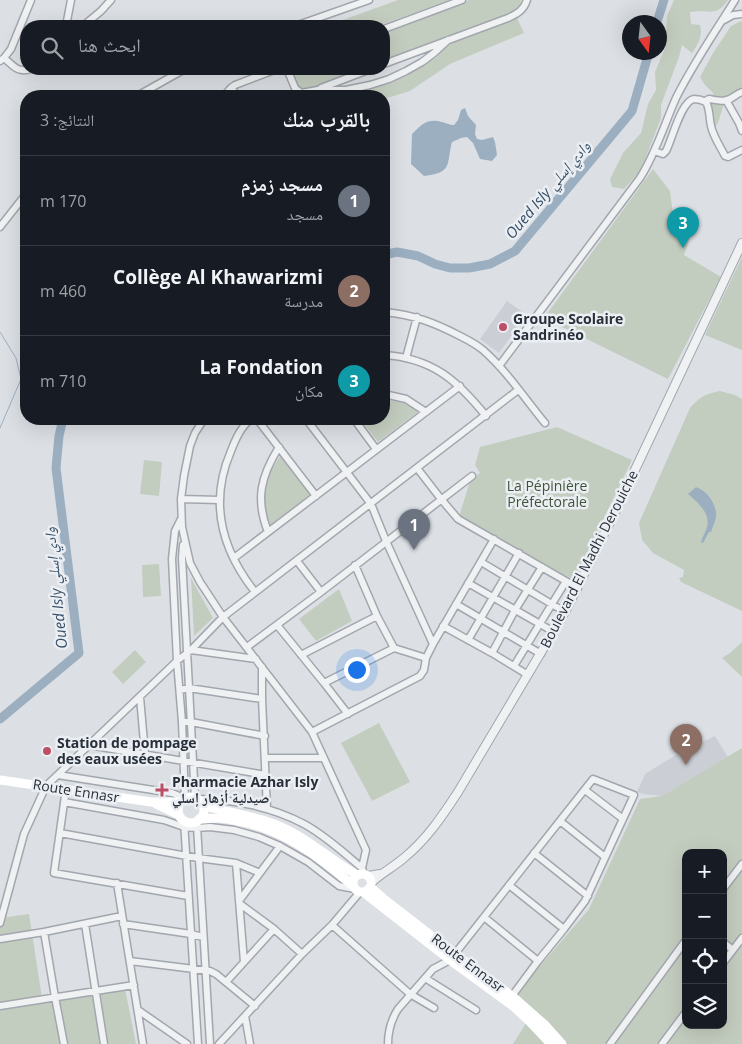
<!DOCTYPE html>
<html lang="ar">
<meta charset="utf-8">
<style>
:root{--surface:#171b24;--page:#242831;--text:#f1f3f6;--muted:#9ea1a6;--line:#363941;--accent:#b45309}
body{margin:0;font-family:"Open Sans","Noto Naskh Arabic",sans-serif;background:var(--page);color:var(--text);direction:rtl}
.controls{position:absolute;right:15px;bottom:15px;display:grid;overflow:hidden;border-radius:10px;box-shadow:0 5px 20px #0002}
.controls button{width:45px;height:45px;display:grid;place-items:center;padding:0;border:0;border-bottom:1px solid var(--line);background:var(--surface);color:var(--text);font:25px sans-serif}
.compass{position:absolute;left:622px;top:15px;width:45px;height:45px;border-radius:50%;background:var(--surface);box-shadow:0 5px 20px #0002;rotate:165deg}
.you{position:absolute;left:356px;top:669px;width:18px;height:18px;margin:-12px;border:4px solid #fff;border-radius:50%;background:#1a73e8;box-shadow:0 0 0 8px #1a73e833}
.badge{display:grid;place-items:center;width:32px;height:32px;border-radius:50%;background:var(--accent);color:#fff;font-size:16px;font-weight:700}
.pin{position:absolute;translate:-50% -41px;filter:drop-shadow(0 1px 2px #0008)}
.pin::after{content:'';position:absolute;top:26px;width:18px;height:15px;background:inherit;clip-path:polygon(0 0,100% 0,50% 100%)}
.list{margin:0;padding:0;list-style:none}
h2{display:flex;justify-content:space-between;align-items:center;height:65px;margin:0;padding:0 20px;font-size:21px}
h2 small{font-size:16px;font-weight:400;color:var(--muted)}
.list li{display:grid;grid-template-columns:32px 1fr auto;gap:15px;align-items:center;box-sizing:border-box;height:90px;padding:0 20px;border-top:1px solid var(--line)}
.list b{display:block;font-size:19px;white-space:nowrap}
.list p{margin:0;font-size:16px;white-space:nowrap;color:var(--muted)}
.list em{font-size:16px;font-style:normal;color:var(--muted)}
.icon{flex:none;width:28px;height:28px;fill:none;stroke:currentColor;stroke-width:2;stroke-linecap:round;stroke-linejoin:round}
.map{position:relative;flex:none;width:742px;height:1044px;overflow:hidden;direction:ltr}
.search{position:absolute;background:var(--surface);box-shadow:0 5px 20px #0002;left:20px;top:20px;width:370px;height:55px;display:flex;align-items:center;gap:12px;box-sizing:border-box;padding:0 18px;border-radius:20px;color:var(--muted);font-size:19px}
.panel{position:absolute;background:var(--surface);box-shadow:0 5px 20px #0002;left:20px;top:90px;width:370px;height:335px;border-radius:20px;direction:rtl}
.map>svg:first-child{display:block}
</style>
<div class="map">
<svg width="742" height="1044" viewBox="0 0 742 1044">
<rect width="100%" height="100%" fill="#dce0e5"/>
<path fill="#cbcfd5" d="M507,301L527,315L499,353L480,339Z
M715,736L728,757L662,796L643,794L637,792L645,774L679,753Z"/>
<path fill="#c3cdbf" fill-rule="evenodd" d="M398,0H449L378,26H326Z
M469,0H521L520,6L512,14L388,59L384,47V34Z
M674,0H728C716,18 709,9 690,12L691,24L700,25C703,36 698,44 692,53L682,45L679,57L661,105V118L641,170L624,189L612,187L610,179L623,153L641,133L648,104L656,90L655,72L665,48L667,16Z
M517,18L524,33L450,64L410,91L384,99V96H310L338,93H356L391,83L411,72L437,57L446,45Z
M741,21L742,22V91L724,103L719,120L714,130L710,121L713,93L705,85L700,77L713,53L731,26Z
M289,69H361L306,91L298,89Z
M653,169L670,191L673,214L670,228L690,237L684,255L721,277L668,379L544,318Z
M742,257V350L705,335Z
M720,391L735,395L742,399V611L681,582L679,578L683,577L684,570L653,553L642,540L639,523L690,408C700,397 705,394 720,391Z
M384,399L408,404L418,412L378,442L360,419H384Z
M557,427L632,460L574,580L459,517L470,481L480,473L475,465L480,447Z
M283,452L310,496L269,527C263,511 264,492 269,476C272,468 278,459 283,452Z
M144,460L162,462L159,496L140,494Z
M159,564L161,596L143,597L142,565Z
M191,578L213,618L194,636Z
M339,589L352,621L316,641L299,619Z
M742,642V677L722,658L730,653Z
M135,650L146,662L123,684L112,672Z
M379,723L410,782L372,801L341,743Z
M742,748V1044H562L515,995L589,909L640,799L662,796ZM686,853H723V1025H686Z
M29,914L42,998L125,989L136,1044H0V918Z
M526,1023L547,1044H513Z"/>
<path fill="#9bafc1" d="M465,108L468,116L476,125L475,134L477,139L482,140L493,137L495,142L497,155L492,161L480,159L473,143L467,137L461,138L452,142C446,166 453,172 424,176L411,164L412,134C422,125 426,118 442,122C447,123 449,125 454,125L458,120L461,110Z
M696,487C707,491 714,501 716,512C717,518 713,526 711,532H709L703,543L701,542C702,537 706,532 707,527C711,513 697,502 688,494Z"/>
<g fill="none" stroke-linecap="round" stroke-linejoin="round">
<path stroke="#9bafc1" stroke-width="1" d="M0,332L16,358L21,379L0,428"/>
<path stroke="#9bafc1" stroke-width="9" d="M657,22L664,0
M384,255L397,252L418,256L435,264L450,268H469L490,264L515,251L632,111L649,52
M0,719L79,653L56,468L59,436L63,419"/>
<defs>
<path id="minor" d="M724,20L733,15L742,14
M66,26L71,0
M83,26L101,11L111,0
M295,26L369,0
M384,29L462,0
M4,58L11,49L31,0
M0,61L4,58C14,66 17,73 31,69
M384,64L508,18C517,14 524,10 527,0
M287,69L295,88L301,93L318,90H346L370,85L389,79L406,71L422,62L434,53L448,40
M231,88L238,96
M321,88L371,69
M137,96L185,69
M224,96L231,88L235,85L277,69
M726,100L739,123L742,131
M706,102C710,109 709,117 711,126C713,136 720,146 725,156L728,157L742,150
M654,151L663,154L666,151C672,140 681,101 694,99C698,99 702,100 706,102L707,100L709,99C715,100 721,102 727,100C732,99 736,94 742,92
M0,227L26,194
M384,312C414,315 433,322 460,336C468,340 476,344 483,350C507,371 525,399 545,423
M384,355C432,358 457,380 486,416
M406,358L417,317
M499,366L640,178C656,153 664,125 676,98C693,64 715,32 735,0
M384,394L406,399L426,412
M204,419L195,433L190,446L184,476L181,499L182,527L190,563L200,582L223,617L312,732L366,850L362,868
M251,419C241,427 236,438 231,451C209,502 221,549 255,592
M257,419L316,496
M306,419L371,504L386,541L433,644
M354,419L376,449
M417,468L441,499L458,519L578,588
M181,499L219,500
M181,519L175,531L172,559L177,661L182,722L185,799
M268,532C255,499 261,476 279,447
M183,545L182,558L195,798
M234,558L460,386
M297,561L321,592
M481,562L565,612
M355,565L377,616L394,648L426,658
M468,583L554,632
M456,604L541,654
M277,625L324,683L348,714
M443,626L492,653L528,675
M468,640L519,553
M247,647L321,592L472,476
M191,650L256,659
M492,653L515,610L542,567
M301,655L377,616
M514,666L566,581
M262,667V699L267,809
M324,683L394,648
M180,690L189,688L262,699
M140,697L145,754
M182,722H191L265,736
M312,732L420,676L424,670L426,658L433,644L494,539
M89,745L266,775
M265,758H324
M58,775L172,793L177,795L182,801
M66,789L54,873L188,896
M585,790L623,819
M197,799C233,799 272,807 304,824C326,836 344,853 362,868L364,874
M64,802L164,820L184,827L197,828L210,827L234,830L259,837L280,846L308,862L339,886L355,889
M184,821L198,1044
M560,821L605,857
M197,826L210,1044
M60,833L198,858L236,863L260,873
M534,853L588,896
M236,863L244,962
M117,883L143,1044
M509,885L564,929
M723,889L742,864
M239,901L280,846
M240,904L274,929L302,954
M484,917L538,961
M0,923L24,834L46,786L177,661L191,650L223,617L518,390
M85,924L104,1044
M123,924L191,934L203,937
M332,925L410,994L434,1008
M44,932L55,997L64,1044
M0,939L44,932L122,916
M723,942L733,950
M130,961L210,971L216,974L255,1006
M723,963L742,938
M425,978L476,1010
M226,982L274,929
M0,1006L134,985
M138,1010L187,1044
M245,1016L250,1044
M219,1044L302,954L332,925L360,892
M388,1044C388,1031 391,1020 398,1009L433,969L450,960L593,779L634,795L585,901L564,929L538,961L512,996
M610,1044L686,940
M662,1044L686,1012"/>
<path id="tertiary" d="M368,876L380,874
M371,883C381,873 394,867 405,857C427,839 443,815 458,792L565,612L617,508L742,243"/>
</defs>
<use href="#minor" stroke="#a2a7ae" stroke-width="9"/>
<use href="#tertiary" stroke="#a2a7ae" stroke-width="10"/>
<use href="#minor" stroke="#eff1f3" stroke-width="6"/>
<use href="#tertiary" stroke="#eff1f3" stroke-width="8"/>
<path stroke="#fff" stroke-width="9" d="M0,780L151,802H181
M178 810a13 13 0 1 1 26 0a13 13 0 1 1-26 0Z
M156,804L179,815
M202,805C226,812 251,815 274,824C304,835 329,859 357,875
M199,819C206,819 212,818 219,818C225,818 232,820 238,821C282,829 319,856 352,885
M353 883a9 9 0 1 1 18 0a9 9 0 1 1-18 0Z
M370,887L384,899L455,954L512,996L545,1025L562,1044
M363,892L450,960L513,1006L528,1020L551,1044"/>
</g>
<g fill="#bc4f65" stroke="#ebeff3" stroke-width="2">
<circle cx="503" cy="327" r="5"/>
<circle cx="47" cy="751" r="5"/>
<path d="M159.5 782.5h5v5h5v5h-5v5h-5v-5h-5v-5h5z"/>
</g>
<g text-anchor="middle" stroke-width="5" stroke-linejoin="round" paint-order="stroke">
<g font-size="14" font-weight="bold" fill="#282f39" stroke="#ebeff3" text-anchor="start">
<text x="513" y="324">Groupe Scolaire<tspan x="513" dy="16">Sandrinéo</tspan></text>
<text x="57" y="748">Station de pompage<tspan x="57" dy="16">des eaux usées</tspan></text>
<text x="172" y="787">Pharmacie Azhar Isly<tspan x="172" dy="16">صيدلية أزهار إسلي</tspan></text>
</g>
<g font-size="14" fill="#3e5337" stroke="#ebeff3">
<text x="547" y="491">La Pépinière<tspan x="547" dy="16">Préfectorale</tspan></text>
</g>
<g font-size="14" fill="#282f39" stroke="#ebeff3">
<text transform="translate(589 559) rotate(-63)" y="5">Boulevard El Madhi Derouiche</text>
<text transform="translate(76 791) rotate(9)" y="5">Route Ennasr</text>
<text transform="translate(468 963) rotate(37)" y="5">Route Ennasr</text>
</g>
<g font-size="15" font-style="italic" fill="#374f68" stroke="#ebeff3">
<text transform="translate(548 190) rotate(-50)" y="5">Oued Isly وادي إسلي</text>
<text transform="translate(56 588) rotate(-96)" y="5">Oued Isly وادي إسلي</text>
</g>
</g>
</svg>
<div class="controls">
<button>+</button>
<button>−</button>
<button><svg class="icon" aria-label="locate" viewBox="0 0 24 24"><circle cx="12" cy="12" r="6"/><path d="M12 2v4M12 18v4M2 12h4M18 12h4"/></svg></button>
<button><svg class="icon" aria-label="layers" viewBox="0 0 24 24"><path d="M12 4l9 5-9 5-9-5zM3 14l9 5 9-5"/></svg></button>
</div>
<svg class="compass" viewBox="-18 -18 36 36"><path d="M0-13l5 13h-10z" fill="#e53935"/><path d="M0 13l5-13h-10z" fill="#9ea1a6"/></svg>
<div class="you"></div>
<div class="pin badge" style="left:414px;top:550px;background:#6b7280">1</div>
<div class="pin badge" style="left:686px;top:765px;background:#8d6e63">2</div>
<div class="pin badge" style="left:683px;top:248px;background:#0f9aa8">3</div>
<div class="search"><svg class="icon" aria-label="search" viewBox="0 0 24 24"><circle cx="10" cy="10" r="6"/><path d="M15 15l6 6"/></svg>ابحث هنا</div>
<section class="panel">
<h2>بالقرب منك<small>النتائج: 3</small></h2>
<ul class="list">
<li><span class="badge" style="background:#6b7280">1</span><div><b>مسجد زمزم</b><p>مسجد</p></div><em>170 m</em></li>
<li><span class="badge" style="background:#8d6e63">2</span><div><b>Collège Al Khawarizmi</b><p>مدرسة</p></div><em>460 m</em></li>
<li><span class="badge" style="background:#0f9aa8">3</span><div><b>La Fondation</b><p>مكان</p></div><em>710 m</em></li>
</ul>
</section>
</div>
